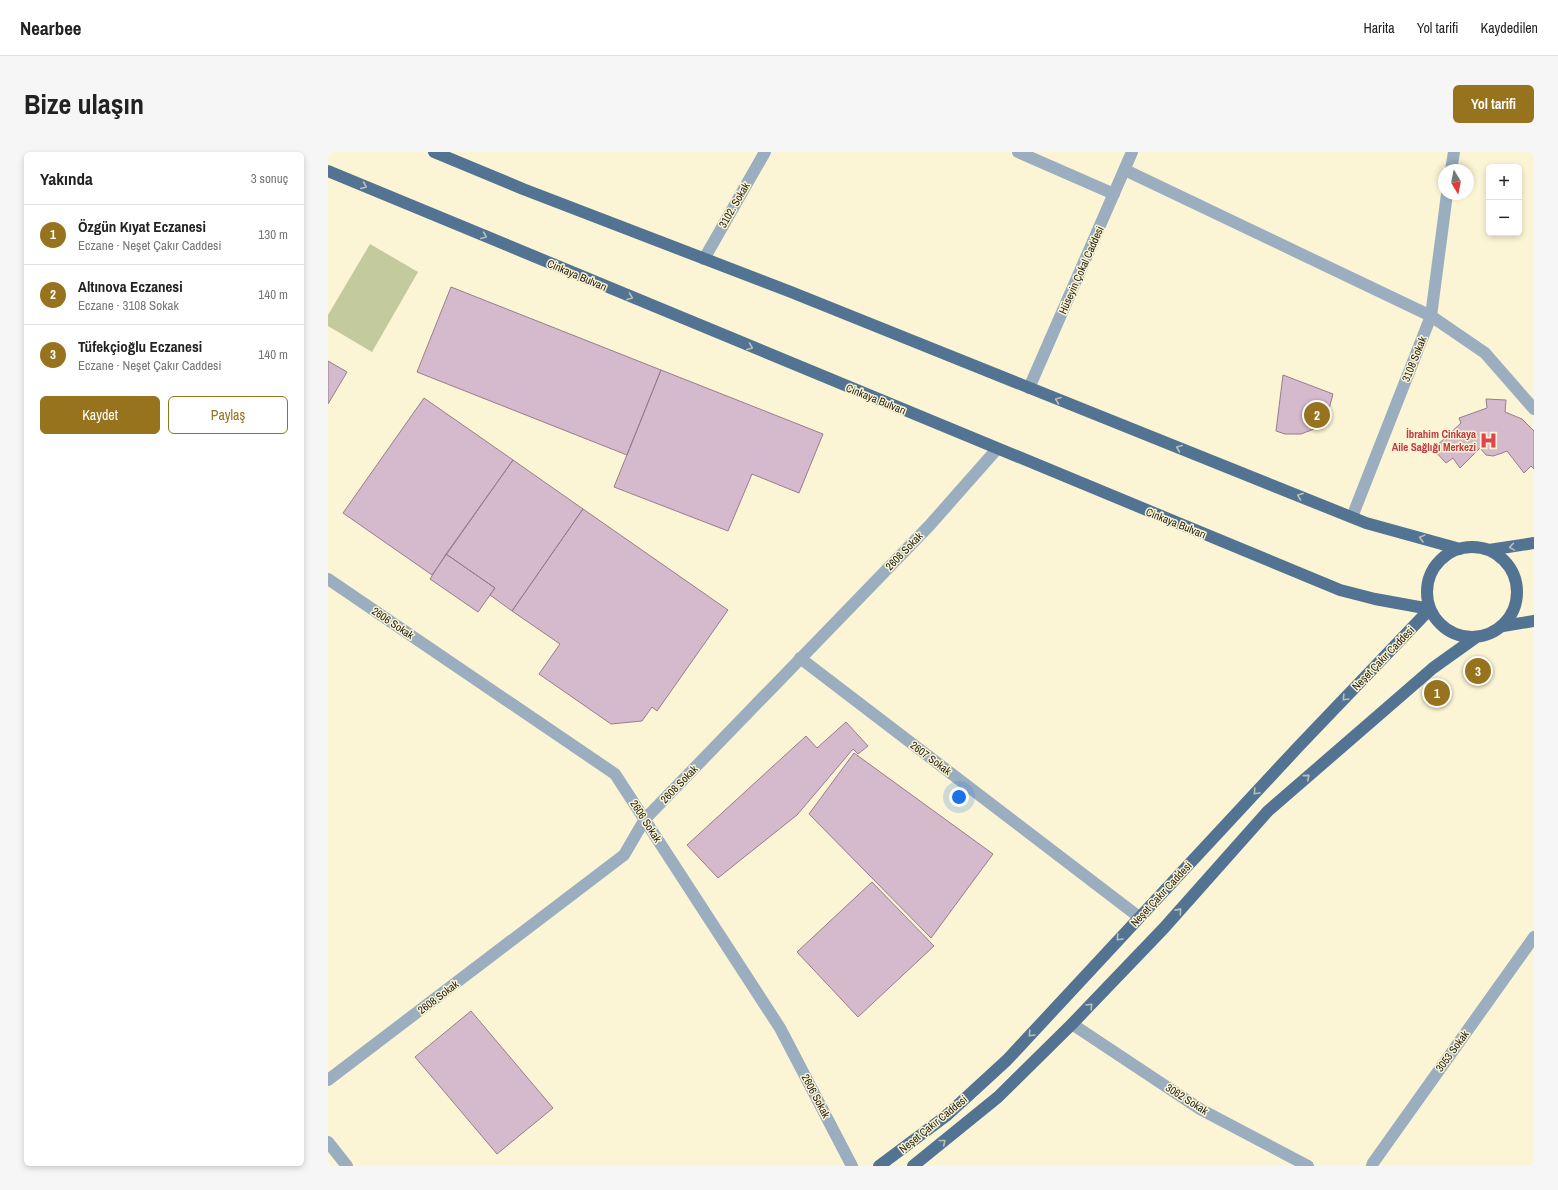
<!DOCTYPE html>
<html lang="tr">
<meta charset="utf-8">
<style>
:root{--surface:#fff;--page:#f6f6f6;--text:#222;--muted:#767676;--line:#e0e0e0;--accent:#96731c}
body{margin:0;font-family:"Archivo Narrow",sans-serif;background:var(--page);color:var(--text)}
.controls{position:absolute;right:12px;top:12px;display:grid;overflow:hidden;border-radius:6px;box-shadow:0 2px 6px #0003}
.controls button{width:36px;height:36px;display:grid;place-items:center;padding:0;border:0;border-bottom:1px solid var(--line);background:var(--surface);color:var(--text);font:20px sans-serif}
.compass{position:absolute;left:1110px;top:12px;width:36px;height:36px;border-radius:50%;background:var(--surface);box-shadow:0 2px 6px #0003;rotate:170deg}
.you{position:absolute;left:631px;top:645px;width:14px;height:14px;margin:-10px;border:3px solid #fff;border-radius:50%;background:#1a73e8;box-shadow:0 0 0 6px #1a73e833}
.badge{display:grid;place-items:center;width:26px;height:26px;border-radius:50%;background:var(--accent);color:#fff;font-size:13px;font-weight:700}
.pin{position:absolute;translate:-50% -50%;border:2px solid #fff;box-shadow:0 1px 4px #0006}
.list{margin:0;padding:0;list-style:none}
h2{display:flex;justify-content:space-between;align-items:center;height:52px;margin:0;padding:0 16px;font-size:17px}
h2 small{font-size:13px;font-weight:400;color:var(--muted)}
.list li{display:grid;grid-template-columns:26px 1fr auto;gap:12px;align-items:center;box-sizing:border-box;height:60px;padding:0 16px;border-top:1px solid var(--line)}
.list b{display:block;font-size:15px;white-space:nowrap}
.list p{margin:0;font-size:13px;white-space:nowrap;color:var(--muted)}
.list em{font-size:13px;font-style:normal;color:var(--muted)}
.actions{display:flex;gap:8px;padding:12px 16px}
.actions a{flex:1;padding:9px 0;border:1px solid var(--accent);border-radius:6px;text-align:center;font-size:14px;color:var(--accent)}
.actions .main{background:var(--accent);color:#fff}
.map{position:relative;flex:none;width:1206px;height:1014px;overflow:hidden;border-radius:6px}
header{display:flex;align-items:center;gap:24px;box-sizing:border-box;height:56px;padding:0 20px;background:var(--surface);border-bottom:1px solid var(--line)}
header strong{font-size:19px}
nav{display:flex;gap:22px;margin-inline-start:auto;font-size:14px}
.intro{display:flex;align-items:center;justify-content:space-between;box-sizing:border-box;height:96px;padding:0 24px}
h1{margin:0;font-size:28px}
.button{padding:10px 18px;border-radius:6px;background:var(--accent);color:#fff;font-size:14px;font-weight:700}
main{display:flex;gap:24px;padding:0 24px}
aside{flex:1;background:var(--surface);border-radius:6px;box-shadow:0 2px 6px #0003}
.map>svg:first-child{display:block}
</style>
<header>
<strong>Nearbee</strong>
<nav><a>Harita</a><a>Yol tarifi</a><a>Kaydedilen</a></nav>
</header>
<div class="intro"><h1>Bize ulaşın</h1><a class="button">Yol tarifi</a></div>
<main>
<aside>
<h2>Yakında<small>3 sonuç</small></h2>
<ul class="list">
<li><span class="badge">1</span><div><b>Özgün Kıyat Eczanesi</b><p>Eczane · Neşet Çakır Caddesi</p></div><em>130 m</em></li>
<li><span class="badge">2</span><div><b>Altınova Eczanesi</b><p>Eczane · 3108 Sokak</p></div><em>140 m</em></li>
<li><span class="badge">3</span><div><b>Tüfekçioğlu Eczanesi</b><p>Eczane · Neşet Çakır Caddesi</p></div><em>140 m</em></li>
</ul>
<div class="actions"><a class="main">Kaydet</a><a>Paylaş</a></div>
</aside>
<div class="map">
<svg width="1206" height="1014" viewBox="0 0 1206 1014">
<rect width="100%" height="100%" fill="#fbf4d5"/>
<path fill="#c3cb9e" d="M42,92L90,120L44,200L0,174V163Z"/>
<path fill="#d5bace" stroke="#977d90" d="M123,135L333,218L299,303L89,220Z
M0,209L19,220L0,252Z
M333,218L495,282L471,341L424,322L400,379L286,335Z
M955,223L1005,242L1000,261L986,277L973,282H957L948,279Z
M96,246L185,308L104,423L15,361Z
M1158,247L1178,248L1177,260L1194,267L1206,279V317L1203,314L1196,321L1179,299L1174,301L1165,304L1158,303L1152,296L1132,316L1125,306L1118,311L1105,297L1133,271L1131,266L1159,256Z
M185,308L255,357L184,459L162,443L167,436L118,402Z
M255,357L400,458L329,559L324,555L314,569L283,572L211,522L232,492L184,459Z
M118,402L167,436L150,460L102,427Z
M518,570L540,594L530,602L525,597L469,663L390,726L359,693L478,584L489,596Z
M526,601L665,702L603,786L481,662Z
M544,730L606,794L530,865L469,800Z
M143,859L225,956L169,1002L87,905Z"/>
<g fill="none" stroke-linecap="round" stroke-linejoin="round">
<path stroke="#9baebf" stroke-width="12" d="M690,0L786,42
M797,18L1103,164L1157,201L1206,257
M1123,18L1126,0
M376,107L437,0
M701,236L804,0
M1024,365L1103,164L1119,42
M0,427L287,622L452,876L524,1014
M472,506L811,765
M744,872L872,957L980,1014
M0,928L296,703L317,667L601,374L669,297
M0,990L19,1014
M1044,1014L1045,1011L1206,785"/>
<path stroke="#527392" stroke-width="12" d="M106,0L195,37L463,140L1038,371L1132,397
M0,19L1012,438L1047,447L1102,457
M1099 440a45 45 0 1 1 90 0a45 45 0 1 1-90 0Z
M1161,398L1206,391
M1175,474L1206,469
M551,1014L618,964L679,908L971,594L1102,457
M585,1014L670,945L744,872L836,776L940,659L1105,516L1147,486"/>
</g>
<defs><path id="oneway-chevron" d="M-2-3.5L2.5 0L-2 3.5" fill="none" stroke-width="1.6" stroke-linecap="round" stroke-linejoin="round"/></defs>
<g stroke="#b7c0ba">
<use href="#oneway-chevron" transform="translate(36 34) rotate(23)"/>
<use href="#oneway-chevron" transform="translate(156 84) rotate(23)"/>
<use href="#oneway-chevron" transform="translate(302 145) rotate(22)"/>
<use href="#oneway-chevron" transform="translate(422 195) rotate(22)"/>
<use href="#oneway-chevron" transform="translate(730 248) rotate(-158)"/>
<use href="#oneway-chevron" transform="translate(851 296) rotate(-158)"/>
<use href="#oneway-chevron" transform="translate(972 344) rotate(-158)"/>
<use href="#oneway-chevron" transform="translate(1094 386) rotate(-165)"/>
<use href="#oneway-chevron" transform="translate(1184 395) rotate(171)"/>
<use href="#oneway-chevron" transform="translate(1017 546) rotate(134)"/>
<use href="#oneway-chevron" transform="translate(979 625) rotate(-41)"/>
<use href="#oneway-chevron" transform="translate(928 640) rotate(133)"/>
<use href="#oneway-chevron" transform="translate(851 759) rotate(-48)"/>
<use href="#oneway-chevron" transform="translate(791 786) rotate(133)"/>
<use href="#oneway-chevron" transform="translate(762 854) rotate(-46)"/>
<use href="#oneway-chevron" transform="translate(703 882) rotate(133)"/>
<use href="#oneway-chevron" transform="translate(615 990) rotate(-39)"/>
</g>
<defs>
<symbol id="hospital-bare" viewBox="-9 -9 18 18"><path d="M-5-5h3v3.5h4V-5h3V5h-3V1.5h-4V5h-3Z" fill="#e0444e" stroke="#fbf4d5" stroke-width="2.5" paint-order="stroke"/></symbol>
</defs>
<g fill-rule="evenodd">
<use href="#hospital-bare" x="1148" y="276" width="25" height="25"/>
</g>
<g text-anchor="middle" stroke-width="3" stroke-linejoin="round" paint-order="stroke">
<g font-size="11" fill="#201e12" stroke="#fbf4d5">
<text transform="translate(406 53) rotate(-60)" y="4">3102. Sokak</text>
<text transform="translate(753 118) rotate(-66)" y="4">Hüseyin Çokal Caddesi</text>
<text transform="translate(249 123) rotate(23)" y="4">Cinkaya Bulvarı</text>
<text transform="translate(1086 207) rotate(-68)" y="4">3108 Sokak</text>
<text transform="translate(548 247) rotate(22)" y="4">Cinkaya Bulvarı</text>
<text transform="translate(848 371) rotate(22)" y="4">Cinkaya Bulvarı</text>
<text transform="translate(576 399) rotate(-46)" y="4">2608 Sokak</text>
<text transform="translate(65 471) rotate(34)" y="4">2606 Sokak</text>
<text transform="translate(1055 506) rotate(-46)" y="4">Neşet Çakır Caddesi</text>
<text transform="translate(603 606) rotate(37)" y="4">2607 Sokak</text>
<text transform="translate(351 632) rotate(-46)" y="4">2608 Sokak</text>
<text transform="translate(318 669) rotate(57)" y="4">2606 Sokak</text>
<text transform="translate(833 742) rotate(-47)" y="4">Neşet Çakır Caddesi</text>
<text transform="translate(110 845) rotate(-37)" y="4">2608 Sokak</text>
<text transform="translate(1124 899) rotate(-54)" y="4">3053 Sokak</text>
<text transform="translate(488 944) rotate(62)" y="4">2606 Sokak</text>
<text transform="translate(859 947) rotate(32)" y="4">3062 Sokak</text>
<text transform="translate(605 972) rotate(-39)" y="4">Neşet Çakır Caddesi</text>
</g>
<g font-size="11" font-weight="bold" fill="#be3a42" stroke="#fbf4d5" text-anchor="end">
<text x="1148" y="286">İbrahim Cinkaya<tspan x="1148" dy="13">Aile Sağlığı Merkezi</tspan></text>
</g>
</g>
</svg>
<div class="controls">
<button>+</button>
<button>−</button>
</div>
<svg class="compass" viewBox="-18 -18 36 36"><path d="M0-13l5 13h-10z" fill="#e53935"/><path d="M0 13l5-13h-10z" fill="#767676"/></svg>
<div class="you"></div>
<div class="pin badge" style="left:1109px;top:541px">1</div>
<div class="pin badge" style="left:989px;top:263px">2</div>
<div class="pin badge" style="left:1150px;top:519px">3</div>
</div>
</main>
